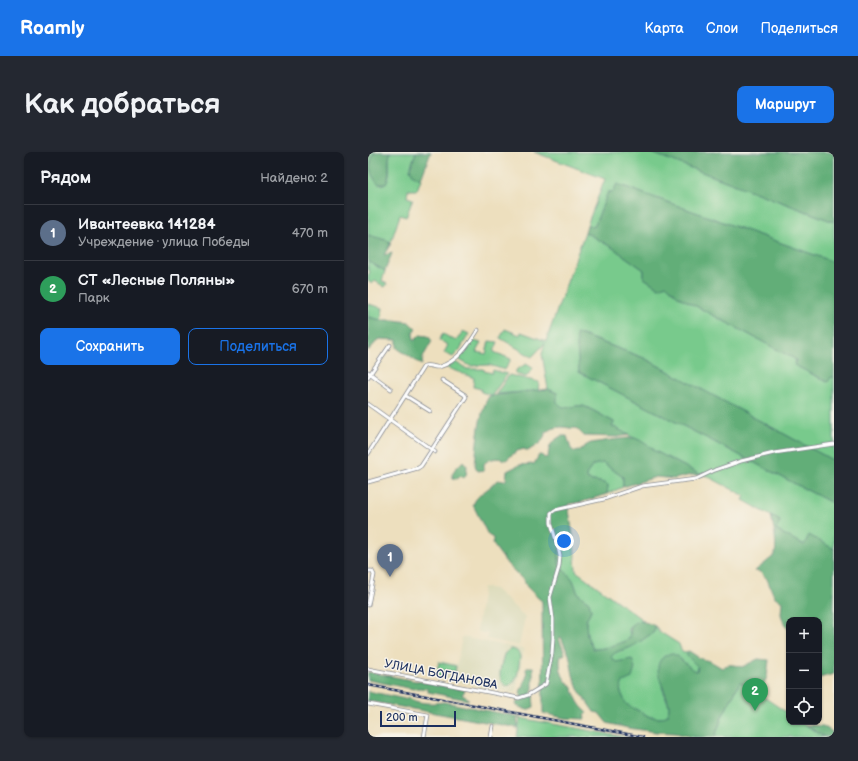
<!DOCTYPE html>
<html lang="ru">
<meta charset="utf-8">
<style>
:root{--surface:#171b24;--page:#242831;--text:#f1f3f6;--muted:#9ea1a6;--line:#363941;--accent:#1a73e8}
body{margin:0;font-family:"Balsamiq Sans",sans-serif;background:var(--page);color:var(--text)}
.controls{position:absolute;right:12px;bottom:12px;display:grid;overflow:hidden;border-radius:8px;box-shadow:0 1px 3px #0004}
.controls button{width:36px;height:36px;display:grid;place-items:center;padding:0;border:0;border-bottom:1px solid var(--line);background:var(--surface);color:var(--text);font:20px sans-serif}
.scale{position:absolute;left:12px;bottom:10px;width:76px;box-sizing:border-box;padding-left:4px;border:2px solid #1b2f5e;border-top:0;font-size:11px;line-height:14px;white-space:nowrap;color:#1b2f5e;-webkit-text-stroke:3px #f7f3e8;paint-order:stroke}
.you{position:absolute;left:196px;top:389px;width:14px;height:14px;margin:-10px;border:3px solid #fff;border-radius:50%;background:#1a73e8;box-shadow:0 0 0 6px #1a73e833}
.badge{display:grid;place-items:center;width:26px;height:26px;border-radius:50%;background:var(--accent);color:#fff;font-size:13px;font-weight:700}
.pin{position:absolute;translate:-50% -33px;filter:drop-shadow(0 1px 2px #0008)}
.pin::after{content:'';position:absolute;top:21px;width:14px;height:12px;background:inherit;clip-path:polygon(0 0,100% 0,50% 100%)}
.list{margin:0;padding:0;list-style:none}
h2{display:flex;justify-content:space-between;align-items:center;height:52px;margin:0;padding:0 16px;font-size:17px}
h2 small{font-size:13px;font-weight:400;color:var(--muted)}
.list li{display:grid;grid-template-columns:26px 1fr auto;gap:12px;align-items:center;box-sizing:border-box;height:56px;padding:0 16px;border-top:1px solid var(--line)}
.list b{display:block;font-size:15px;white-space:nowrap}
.list p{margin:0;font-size:13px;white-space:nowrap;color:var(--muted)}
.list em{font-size:13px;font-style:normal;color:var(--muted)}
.actions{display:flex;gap:8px;padding:12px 16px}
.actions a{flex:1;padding:9px 0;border:1px solid var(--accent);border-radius:8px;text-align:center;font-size:14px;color:var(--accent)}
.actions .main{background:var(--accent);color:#fff}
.icon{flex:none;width:22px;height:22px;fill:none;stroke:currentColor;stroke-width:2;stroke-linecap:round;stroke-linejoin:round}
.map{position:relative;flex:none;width:466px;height:585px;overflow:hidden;border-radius:8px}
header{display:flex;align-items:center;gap:24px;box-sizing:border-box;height:56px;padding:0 20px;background:var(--accent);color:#fff}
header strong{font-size:19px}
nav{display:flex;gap:22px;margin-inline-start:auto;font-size:14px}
.intro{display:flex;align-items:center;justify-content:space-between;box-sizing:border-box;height:96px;padding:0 24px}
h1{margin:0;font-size:28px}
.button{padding:10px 18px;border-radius:8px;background:var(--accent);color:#fff;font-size:14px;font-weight:700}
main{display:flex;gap:24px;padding:0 24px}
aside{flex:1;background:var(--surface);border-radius:8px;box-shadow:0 1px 3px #0004}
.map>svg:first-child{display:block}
</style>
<header>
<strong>Roamly</strong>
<nav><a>Карта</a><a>Слои</a><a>Поделиться</a></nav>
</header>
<div class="intro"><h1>Как добраться</h1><a class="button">Маршрут</a></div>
<main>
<aside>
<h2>Рядом<small>Найдено: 2</small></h2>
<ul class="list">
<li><span class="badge" style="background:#5c6f8a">1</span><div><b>Ивантеевка 141284</b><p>Учреждение · улица Победы</p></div><em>470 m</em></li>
<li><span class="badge" style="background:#2e9e5b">2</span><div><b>СТ «Лесные Поляны»</b><p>Парк</p></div><em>670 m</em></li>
</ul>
<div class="actions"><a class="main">Сохранить</a><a>Поделиться</a></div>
</aside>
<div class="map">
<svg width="466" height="585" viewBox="0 0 466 585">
<rect width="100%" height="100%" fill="#f7f3e8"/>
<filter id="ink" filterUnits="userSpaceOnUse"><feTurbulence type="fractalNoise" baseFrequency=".025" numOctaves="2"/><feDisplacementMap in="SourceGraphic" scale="8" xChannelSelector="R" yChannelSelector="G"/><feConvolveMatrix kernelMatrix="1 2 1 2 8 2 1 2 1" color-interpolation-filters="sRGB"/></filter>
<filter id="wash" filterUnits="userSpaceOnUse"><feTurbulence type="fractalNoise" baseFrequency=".012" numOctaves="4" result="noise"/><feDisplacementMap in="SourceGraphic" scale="16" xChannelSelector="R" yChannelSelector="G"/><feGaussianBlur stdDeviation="0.9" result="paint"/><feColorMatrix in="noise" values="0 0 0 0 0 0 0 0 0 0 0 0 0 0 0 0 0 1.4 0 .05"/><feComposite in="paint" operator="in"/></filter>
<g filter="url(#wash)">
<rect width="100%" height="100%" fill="#eddfbe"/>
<path fill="#dbdab9" d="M115,435L127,437L157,465L151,494L119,487L120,482L109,479Z
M94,485L156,497L148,541L66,525L70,508L89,512Z"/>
<path fill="#78ca8c" stroke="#4a7c75" d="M0,0H7L4,4L10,32H18C25,20 18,8 23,0H48L42,17L50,26L53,27L49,38H40L39,45L45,47L38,65L32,63L22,93L21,89L0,83Z
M166,0H281L466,70V110L249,32L245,40H240L226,76L219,73L237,27Z
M217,80L245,96L276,118V126L291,136L298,133L311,145L425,206L428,208L427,213L459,230L463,225L466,226V309L276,206L209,181L211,220L466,352V397L441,384L436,393L407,378L412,369L375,348L377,344L337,323H333L285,298L286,297L244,274L246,270C238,266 222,256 215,254C204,252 198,261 188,250L189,241L180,237L174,202L177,191L164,205L132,186L137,177L152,183L153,180L178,189Z
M0,109L17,119L14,129L19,132L17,135L7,129L4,132L0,129V123L2,120L0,117Z
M0,152L15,156L13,168L0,165Z
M95,179L101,182L91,199L85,205L76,201L80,193L71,188L75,182L88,189Z
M106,189L113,191L108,200L118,202L121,189L130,190L126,200L143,207L137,218L121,213L102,214L90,207Z
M87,210L99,217H116V219L124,221L125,218L139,222L125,242L123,243L113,240V237L105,235L106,226L77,215Z
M158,212L165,216L158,225L148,222V218Z
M141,223L171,230L170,239L128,242Z
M235,311L255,325V335L239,342L240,333C233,329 227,330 220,328L218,323L225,313Z
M206,390L208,419L276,469L267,470L261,477L262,486C255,491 234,498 225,497L219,484L218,469L223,458L221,450L210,442L205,428L191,412V399Z
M287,474L292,480L311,492L313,498L316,500L321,499L319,501V504L330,515L329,519H325L309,504L294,535L301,554L300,563L293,566L282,565L258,552L252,538C256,527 252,513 242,505C249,498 254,499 263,495C271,491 278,485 286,480Z
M142,497C148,497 151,500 152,505C150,516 151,533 138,534C127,528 134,512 136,502Z
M71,510L88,514L87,520L77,518L75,525L68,524Z
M372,529L421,562V570H433L456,585H347L354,565Z
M152,566L257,585H149Z"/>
<path fill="#62ae78" stroke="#3e6e6b" d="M7,0H23C18,8 24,20 18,32H10C1,21 0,13 7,0Z
M48,0H63L53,27L45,23L42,17Z
M281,0H466V70Z
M249,32L466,110V226L463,225L460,230L426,213L428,208L425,206L311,145L298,133L291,136L276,126V118L245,96L217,80L219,73L226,75L240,40H245Z
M0,83L21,89L22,93L16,103L24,101L17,119L0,109Z
M0,165L13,168H26L41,170L48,177L45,181L46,189L52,183L60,184L64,189L55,205L54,213L29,196V188L11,187L0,199Z
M208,181L276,206L466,309V352L211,220Z
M180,237L189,241V250C198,261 204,252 215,254C222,256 238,266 246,270L244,274L261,283L249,285L216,284L208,276C203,277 199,275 194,275C188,275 183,277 177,280C177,291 168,293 160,299L156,297L149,299L138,308C130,305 121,306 116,312V318L110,319L108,316L107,313C109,292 110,262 121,244Z
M193,284H199L203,297L207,300C214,299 216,293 223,291C228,290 262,285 267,286C273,288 280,294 286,297L285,298L333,323H323L306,327L288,325L255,335V325L235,311L225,313L218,323L220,328C227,330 233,329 240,333L239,342L214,350L200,352L206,390L191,399V412L205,428L210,442L221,450L223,458L218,469L219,484L225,497C234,498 255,491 262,486C261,466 272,467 287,474L286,480C278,485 271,491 263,495C255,499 249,497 243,505L248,510L264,507L267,516L264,526L255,530L252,538L258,552L282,565L293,566L300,563C300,561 301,557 301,554C299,537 276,510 303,501L309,504L325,518L329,519L330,515L319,504V501L321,499L333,507L342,509L354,516C360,511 367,513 374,515L390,507L401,508L399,525L391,542L372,530L354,565L347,585H325L307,581L288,580L260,576L239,571L231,561L226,560L210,537L205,523L201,502L198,497L193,485H192L191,487L197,502L193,504C191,510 192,520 196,526C198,530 202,532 204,536C208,545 210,553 219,560L218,562H216L217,567L196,566L175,561L174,449L170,446L159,435L156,429L140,413L129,398L125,392V386L120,383L105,353C109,341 123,337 129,328L136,329L138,328L139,319L151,313L166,312L171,303H174L176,306L180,305C181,293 183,290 193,284Z
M95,309L99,314L98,324L95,326L93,324L89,327L85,326L84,322L87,317Z
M403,364L412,369L408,378L436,393L441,383L466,397V522L451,526V468H421V478L416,472L413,462L414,450L406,444L399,427L392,420L387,419L407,403C409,389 406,377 403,364Z
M160,515H165V537L163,540L165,542L166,555L159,558L149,554L148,551L154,545L152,541L153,537L155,536V532L159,524L158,517Z
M0,520L97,538L94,543L100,546V548L60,540V537L51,536L45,537L0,528Z
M0,539L37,547L40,545C48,552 65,552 76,550L152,565L149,567L150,573L149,576L145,575L0,549Z
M438,573L455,574L466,581V585H456Z"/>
</g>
<g filter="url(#ink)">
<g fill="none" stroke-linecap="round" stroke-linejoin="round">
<defs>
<path id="minor" d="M0,220L23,237
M0,225L22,193
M38,244L62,259
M0,252L67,300
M0,302L56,214C61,212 66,216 71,215C89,210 100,194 110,178
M0,330L50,316L53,314L98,245L97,243L74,228
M0,419H4L6,423L0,453
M0,517L151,546L160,543L178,532L184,501L185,486V467L182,445L191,415L192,404L190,395L183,371V361L187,358L236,347L274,334L328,327L347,318L373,309L406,301L466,292
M0,552L60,563L56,585
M123,585L125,574"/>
</defs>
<use href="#minor" stroke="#84878e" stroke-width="4.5"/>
<use href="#minor" stroke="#fff" stroke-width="3"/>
<defs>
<path id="rail" d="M0,533L275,585"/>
</defs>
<use href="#rail" stroke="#1b2f5e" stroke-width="2.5"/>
<use href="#rail" stroke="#f7f3e8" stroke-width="1" stroke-dasharray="3" stroke-linecap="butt"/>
</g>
</g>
<g text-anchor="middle" stroke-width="3" stroke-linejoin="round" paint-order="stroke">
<g font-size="12" fill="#1b2f5e" stroke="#f7f3e8">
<text transform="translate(73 522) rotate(11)" y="4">УЛИЦА БОГДАНОВА</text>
</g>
</g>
</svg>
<div class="controls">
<button>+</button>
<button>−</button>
<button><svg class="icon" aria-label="locate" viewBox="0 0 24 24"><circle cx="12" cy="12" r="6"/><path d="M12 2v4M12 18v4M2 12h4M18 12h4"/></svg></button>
</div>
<div class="scale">200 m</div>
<div class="you"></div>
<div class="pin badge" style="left:22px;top:425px;background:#5c6f8a">1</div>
<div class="pin badge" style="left:387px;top:559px;background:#2e9e5b">2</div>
</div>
</main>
